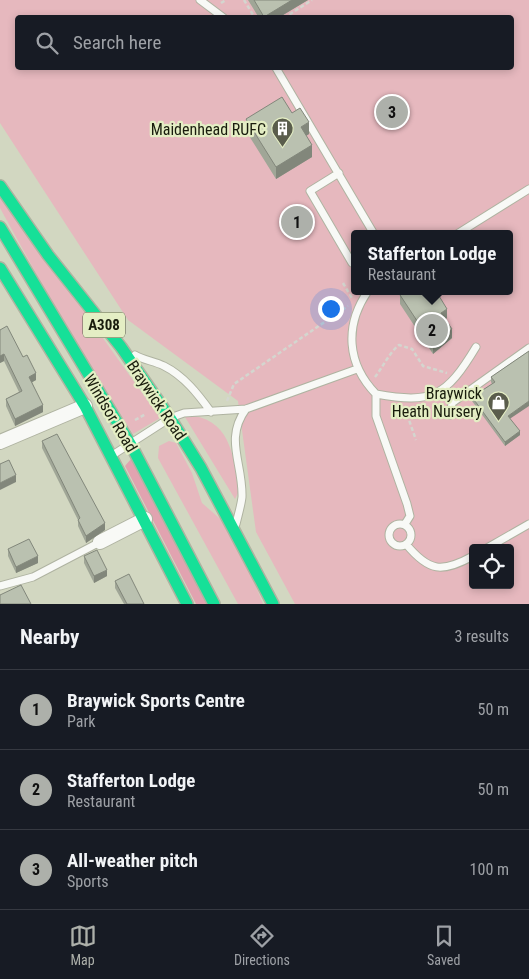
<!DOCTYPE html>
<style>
:root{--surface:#171b24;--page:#20242c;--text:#f1f3f6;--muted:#9ea1a6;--line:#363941;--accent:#adb0aa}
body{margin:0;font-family:"Roboto Condensed",sans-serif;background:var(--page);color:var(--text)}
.controls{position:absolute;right:15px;bottom:15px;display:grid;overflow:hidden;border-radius:5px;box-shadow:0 2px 8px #0003}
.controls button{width:45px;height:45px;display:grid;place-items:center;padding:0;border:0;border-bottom:1px solid var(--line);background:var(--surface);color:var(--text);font:25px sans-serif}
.you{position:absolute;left:330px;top:308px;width:18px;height:18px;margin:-12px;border:4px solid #fff;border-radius:50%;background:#1a73e8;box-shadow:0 0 0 8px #1a73e833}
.badge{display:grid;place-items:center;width:32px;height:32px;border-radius:50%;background:var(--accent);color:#111;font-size:16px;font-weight:700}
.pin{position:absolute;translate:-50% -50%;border:2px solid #fff;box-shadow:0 1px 5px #0006}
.popup{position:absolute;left:351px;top:230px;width:162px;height:65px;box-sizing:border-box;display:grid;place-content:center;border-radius:5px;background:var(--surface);filter:drop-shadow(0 1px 4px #0005);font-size:16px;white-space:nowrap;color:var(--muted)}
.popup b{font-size:19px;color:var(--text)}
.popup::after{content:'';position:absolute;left:50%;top:100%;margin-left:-10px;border:10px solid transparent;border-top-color:var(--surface)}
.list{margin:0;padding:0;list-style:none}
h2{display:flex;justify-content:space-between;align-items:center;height:65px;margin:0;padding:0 20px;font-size:21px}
h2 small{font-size:16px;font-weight:400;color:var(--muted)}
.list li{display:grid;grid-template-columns:32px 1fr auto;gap:15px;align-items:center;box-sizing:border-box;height:80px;padding:0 20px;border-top:1px solid var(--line)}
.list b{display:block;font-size:19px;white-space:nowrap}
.list p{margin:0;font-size:16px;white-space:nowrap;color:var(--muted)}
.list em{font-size:16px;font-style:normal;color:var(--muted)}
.icon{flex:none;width:28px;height:28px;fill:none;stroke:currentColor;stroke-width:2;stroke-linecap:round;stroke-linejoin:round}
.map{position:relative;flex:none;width:529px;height:604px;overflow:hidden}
.search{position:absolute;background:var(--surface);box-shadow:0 2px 8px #0003;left:15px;right:15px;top:15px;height:55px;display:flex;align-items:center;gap:12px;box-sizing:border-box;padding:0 18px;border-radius:5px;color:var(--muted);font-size:19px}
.sheet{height:305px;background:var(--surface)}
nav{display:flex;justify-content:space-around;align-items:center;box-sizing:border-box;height:70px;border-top:1px solid var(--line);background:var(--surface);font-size:14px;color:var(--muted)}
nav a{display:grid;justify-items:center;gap:2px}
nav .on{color:var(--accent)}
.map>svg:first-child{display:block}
</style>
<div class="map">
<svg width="529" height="604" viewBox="0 0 529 604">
<rect width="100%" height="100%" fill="#d2d7c1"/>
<path fill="#e6b8be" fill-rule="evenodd" d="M0,0H529V604H295L256,532L238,401L128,320L0,123ZM18,18H512V68H18ZM354,234H510V291H354ZM473,548H510V585H473Z
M0,194L160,418L133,434L54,306L0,208Z
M194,416C232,422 235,462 238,493L235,499L185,417Z
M169,441L176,443L192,473L202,503L234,531L263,604H238L158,458L159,446Z"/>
<path fill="#e1a3b0" d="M131,459L210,604H196L125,466Z"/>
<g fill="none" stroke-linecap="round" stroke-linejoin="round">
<defs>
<path id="lane" d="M200,0L224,18
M276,68L374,234
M339,173L310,191L352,263
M457,234L529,189
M368,291C344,326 347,364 376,394C432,404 446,397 476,347
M135,355C143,360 154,361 164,366C184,376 198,394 211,412
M376,394V416L407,504L410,516L405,524
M450,415L452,403L529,348
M111,456L170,418L184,413L246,409L357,369
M389 535a11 11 0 1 1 22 0a11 11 0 1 1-22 0Z
M236,524C238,515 241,506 242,497C243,463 224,439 246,409
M406,544C429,572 442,573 473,556
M487,548L529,524
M0,586L33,577L100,542"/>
<path id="street" d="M0,442L85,406
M100,542L145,519"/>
<path id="fast" d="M0,186L48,255L121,347L170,418L201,468L273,604
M0,227L131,445L214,604
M0,268L85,406L187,604"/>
</defs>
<use href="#lane" stroke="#afb3a1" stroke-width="9"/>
<use href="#street" stroke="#afb3a1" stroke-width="16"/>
<use href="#fast" stroke="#afb3a1" stroke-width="14"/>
<path stroke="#d4d6cf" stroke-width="2.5" stroke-dasharray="4 2.5" stroke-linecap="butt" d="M244,0L255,18
M221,3L226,0
M284,18L312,0
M343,283L352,298
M375,377C383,367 389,353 399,345L412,349L423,366L447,373
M227,401L234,384L348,306
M410,408L409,420L416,440
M459,416L465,414
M135,420L146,414"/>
<use href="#lane" stroke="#f8f9f6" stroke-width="7"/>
<use href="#street" stroke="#f8f9f6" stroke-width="14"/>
<use href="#fast" stroke="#16e098" stroke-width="11"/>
</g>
<path fill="#a0a697" d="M248,0H308L278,18H259Z
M292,113L309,134L306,136L312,157L276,179L246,131V119Z
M400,295L447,318L445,319L452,338L433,354L400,304Z
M0,330L23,357L36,380L32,382L43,412L15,426L6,406V399L19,392L4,361L0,363Z
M529,351L510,419L520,435L505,446L472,401V397L492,384L491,382V377Z
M42,441L105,530L86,543L78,526V520L42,448Z
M8,549L38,563L16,573L8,556Z
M84,556L107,576L94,583L84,563Z
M115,581L144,604H124L115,588Z"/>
<path fill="#82877b" d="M292,0H308L278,18H264V17Z
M309,122V134L301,139V127Z
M312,145V157L276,179V167Z
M447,309V318L441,322V313Z
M452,329V338L433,354V345Z
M4,354V361L0,363V356Z
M36,373V380L29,384V377Z
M529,401V406L508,420V416Z
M43,405V412L15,426V419Z
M520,431V435L505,446V442Z
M16,475V482L0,490V483Z
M105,523V530L86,543V536Z
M38,556V563L16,573V567Z
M107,570V576L94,583V576Z"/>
<path fill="#bac1b0" stroke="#82877b" d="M254,0H292L264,17Z
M282,97L292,113L300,108L309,122L301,127L312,145L276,167L246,119Z
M405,291H436L447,309L441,313L452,329L433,345L400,295Z
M7,326L23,357L27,355L36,373L29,377L43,405L15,419L6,399L22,391L4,354L0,356V330Z
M529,351V401L508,416L520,431L505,442L472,397L495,382L491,377Z
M57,434L105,523L86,536L78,520L80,518L42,441Z
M9,460L16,475L0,483V464Z
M29,539L38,556L16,567L8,549Z
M97,550L107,570L94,576L84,556Z
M129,574L144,604H127L115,581Z
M21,585L31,604H0V595Z"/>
<defs>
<symbol id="building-pin" viewBox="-11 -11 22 30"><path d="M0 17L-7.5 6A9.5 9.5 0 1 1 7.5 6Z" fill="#5a5d4c" stroke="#e4eec4"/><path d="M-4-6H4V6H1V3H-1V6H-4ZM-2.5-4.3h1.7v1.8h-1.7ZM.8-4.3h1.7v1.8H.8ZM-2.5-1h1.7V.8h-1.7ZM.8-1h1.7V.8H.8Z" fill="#fff"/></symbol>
<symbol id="shop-pin" viewBox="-11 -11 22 30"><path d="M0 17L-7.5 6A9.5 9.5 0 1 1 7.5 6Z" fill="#5a5d4c" stroke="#e4eec4"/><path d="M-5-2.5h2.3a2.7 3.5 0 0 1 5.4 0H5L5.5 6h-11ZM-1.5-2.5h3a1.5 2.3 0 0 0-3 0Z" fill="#fff"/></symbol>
</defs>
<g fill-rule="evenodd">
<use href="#building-pin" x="270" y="116" width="25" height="34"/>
<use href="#shop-pin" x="486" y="390" width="25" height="34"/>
</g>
<g text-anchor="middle" stroke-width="4.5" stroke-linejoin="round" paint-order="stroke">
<rect fill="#e4eec4" stroke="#565b44" stroke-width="1" x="83" y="312.5" width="42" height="25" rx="4"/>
<g font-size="15" font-weight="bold" fill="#191c0d">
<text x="104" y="330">A308</text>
</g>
<g font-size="16" fill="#191c0d" stroke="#e4eec4" text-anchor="end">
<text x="266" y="135">Maidenhead RUFC</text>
<text x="482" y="399">Braywick<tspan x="482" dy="18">Heath Nursery</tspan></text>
</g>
<g font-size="16" fill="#191c0d" stroke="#e4eec4">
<text transform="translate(157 400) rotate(56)" y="6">Braywick Road</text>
<text transform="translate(111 413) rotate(59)" y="6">Windsor Road</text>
</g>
</g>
</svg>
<div class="controls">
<button><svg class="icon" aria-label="locate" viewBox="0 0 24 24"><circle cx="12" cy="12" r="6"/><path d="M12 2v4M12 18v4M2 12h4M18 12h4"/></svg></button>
</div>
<div class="you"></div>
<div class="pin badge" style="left:297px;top:222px">1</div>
<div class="pin badge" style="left:432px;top:330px">2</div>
<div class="popup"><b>Stafferton Lodge</b>Restaurant</div>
<div class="pin badge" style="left:392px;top:112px">3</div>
<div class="search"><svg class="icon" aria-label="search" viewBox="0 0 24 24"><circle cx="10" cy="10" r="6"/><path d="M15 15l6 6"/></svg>Search here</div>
</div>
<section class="sheet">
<h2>Nearby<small>3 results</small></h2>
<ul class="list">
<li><span class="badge">1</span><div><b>Braywick Sports Centre</b><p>Park</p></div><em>50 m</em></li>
<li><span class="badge">2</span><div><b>Stafferton Lodge</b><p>Restaurant</p></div><em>50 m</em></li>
<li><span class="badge">3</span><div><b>All-weather pitch</b><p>Sports</p></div><em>100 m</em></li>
</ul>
</section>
<nav>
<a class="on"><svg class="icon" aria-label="map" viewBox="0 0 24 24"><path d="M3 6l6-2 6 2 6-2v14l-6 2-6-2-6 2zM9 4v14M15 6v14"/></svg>Map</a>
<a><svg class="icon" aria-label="directions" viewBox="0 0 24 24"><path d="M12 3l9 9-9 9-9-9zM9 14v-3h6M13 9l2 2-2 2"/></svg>Directions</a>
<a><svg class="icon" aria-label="saved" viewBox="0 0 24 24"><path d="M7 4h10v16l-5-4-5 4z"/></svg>Saved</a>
</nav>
